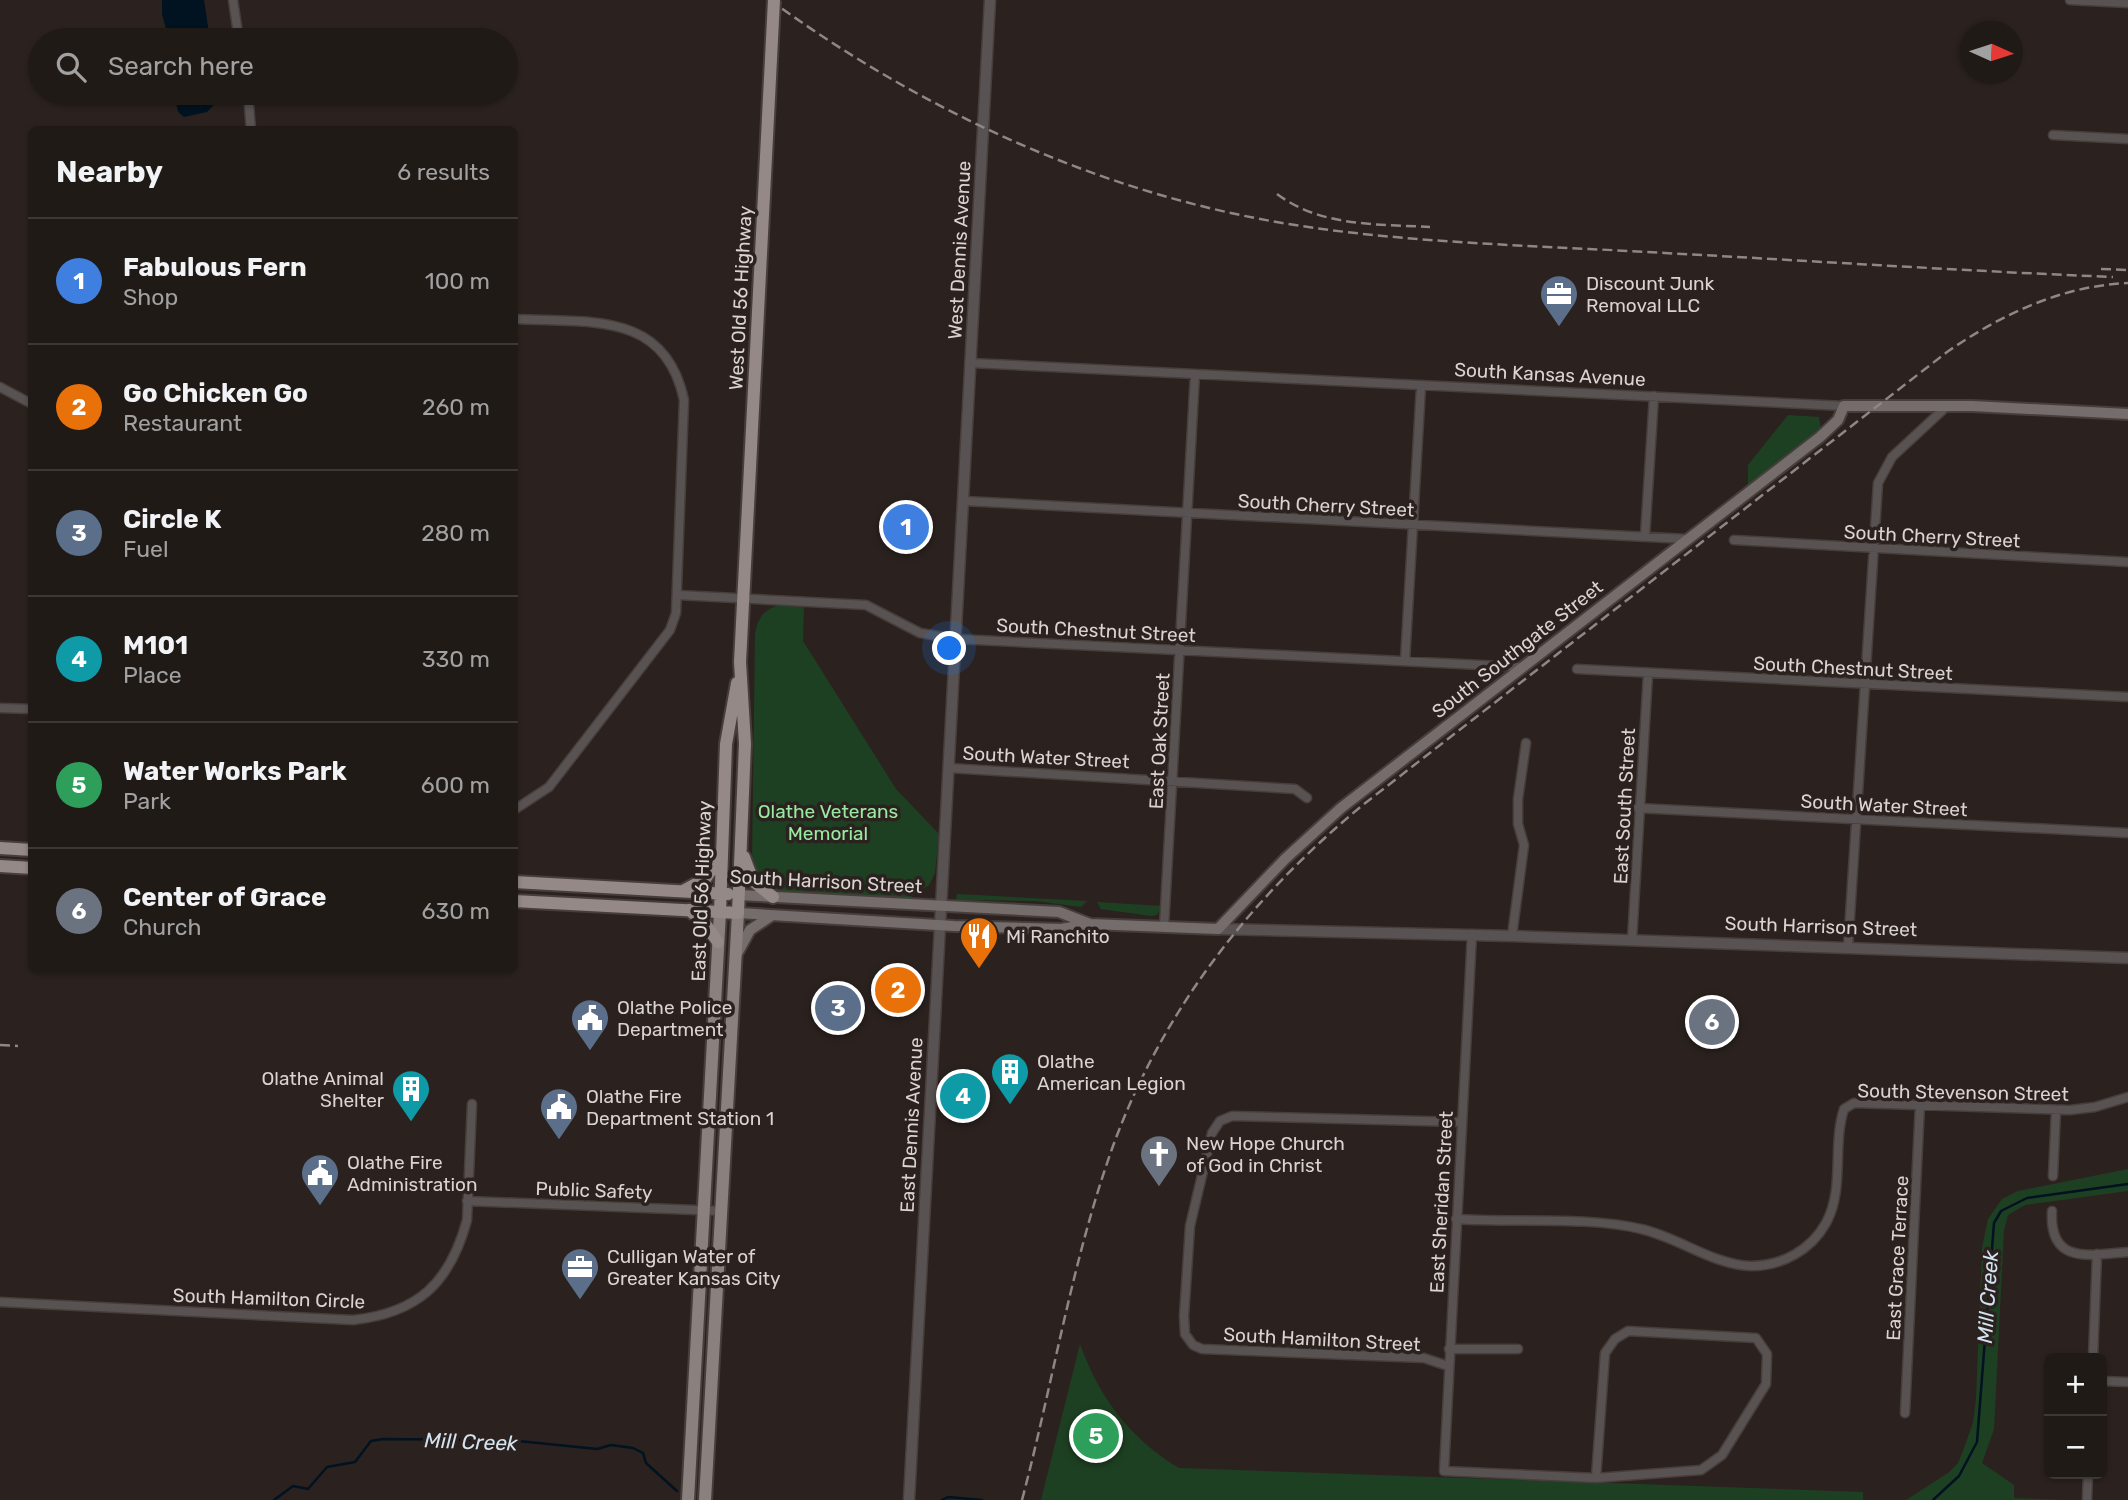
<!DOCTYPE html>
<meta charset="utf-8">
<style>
:root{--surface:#201a17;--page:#282320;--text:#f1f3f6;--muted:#a2a1a1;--line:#3d3836;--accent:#2563eb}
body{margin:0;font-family:Rubik,sans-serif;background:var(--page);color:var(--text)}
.controls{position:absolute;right:21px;bottom:21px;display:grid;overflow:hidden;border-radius:10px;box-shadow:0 2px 5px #0004}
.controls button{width:63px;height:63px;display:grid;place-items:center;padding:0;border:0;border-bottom:2px solid var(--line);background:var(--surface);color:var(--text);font:35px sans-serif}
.compass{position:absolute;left:1960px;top:21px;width:63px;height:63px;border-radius:50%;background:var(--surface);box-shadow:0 2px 5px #0004;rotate:93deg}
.you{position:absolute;left:950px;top:649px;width:24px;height:24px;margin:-18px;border:5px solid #fff;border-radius:50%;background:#1a73e8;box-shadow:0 0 0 10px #1a73e833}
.badge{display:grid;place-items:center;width:46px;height:46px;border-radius:50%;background:var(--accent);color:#fff;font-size:23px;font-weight:700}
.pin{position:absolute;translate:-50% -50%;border:4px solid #fff;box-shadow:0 2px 7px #0006}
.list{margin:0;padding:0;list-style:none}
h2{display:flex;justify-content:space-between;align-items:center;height:91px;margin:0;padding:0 28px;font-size:30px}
h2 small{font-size:23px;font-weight:400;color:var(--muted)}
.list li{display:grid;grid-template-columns:46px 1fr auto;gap:21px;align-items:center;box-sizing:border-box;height:126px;padding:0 28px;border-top:2px solid var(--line)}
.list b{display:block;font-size:26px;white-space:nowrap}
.list p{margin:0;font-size:23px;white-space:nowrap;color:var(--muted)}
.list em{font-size:23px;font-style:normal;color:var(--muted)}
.icon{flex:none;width:38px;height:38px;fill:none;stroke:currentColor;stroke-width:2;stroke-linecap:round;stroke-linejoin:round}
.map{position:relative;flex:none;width:2128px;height:1500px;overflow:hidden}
.search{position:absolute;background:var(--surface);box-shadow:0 2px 5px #0004;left:28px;top:28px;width:490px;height:77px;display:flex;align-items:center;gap:18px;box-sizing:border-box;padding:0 24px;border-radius:38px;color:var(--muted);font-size:26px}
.panel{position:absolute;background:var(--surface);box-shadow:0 2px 5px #0004;left:28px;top:126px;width:490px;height:847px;border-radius:10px}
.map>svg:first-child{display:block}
</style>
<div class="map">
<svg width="2128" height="1500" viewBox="0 0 2128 1500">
<rect width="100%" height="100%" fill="#2b221f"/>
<path fill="#1e4022" d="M1788,415L1819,417L1821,429L1748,485V465Z
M784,604L804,605L803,641L896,789L939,834L935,873L929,885L906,900L774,894L763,888L752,866L755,635C758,616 765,608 784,604Z
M957,894L1087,901L1081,907L1036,901L959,900L956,899Z
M1097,902L1162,906L1157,915L1151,916L1101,909Z
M2128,1169V1191L2025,1205L2008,1215L2004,1230L1994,1429L1982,1463L2014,1485V1498L2064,1500H1906L1948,1473L1958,1463L1964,1448L1973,1423L1976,1399L1982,1248L1988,1219L2002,1199L2018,1191Z
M1080,1344C1099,1397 1130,1439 1179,1468L1863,1492V1500H1041Z"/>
<path fill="#011220" d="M162,0H204L210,40H169L162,14Z
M174,93H218V101L207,112L184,117L178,112Z"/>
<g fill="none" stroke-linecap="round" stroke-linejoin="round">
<path stroke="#011220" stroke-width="2.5" d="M274,1500L293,1486L308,1489L327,1467L355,1462L371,1441L383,1439L509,1440L597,1449L611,1445L633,1448L643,1453L646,1463L677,1491
M942,1500L948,1497L982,1500
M1933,1500L1959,1476L1977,1442L1994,1223L2001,1211L2027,1198L2128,1184"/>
<defs>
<path id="minor" d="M233,0L239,40
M2070,0L2128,3
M248,93L251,130
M2053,135L2128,139
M514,319C588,323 665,310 684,400L676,613L670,630L549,787L514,810
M970,363L1844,406
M0,387L32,404
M964,501L1687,539
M1645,536L1654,396
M1734,540L2128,562
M678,595L866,605L920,633L956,639L1521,667
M1405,661L1421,386
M1577,669L2128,697
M0,708L32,709
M949,768L1295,789L1307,798
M1638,808L2128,833
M1164,927L1195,374
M1472,934L1444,1471L1596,1478L1605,1353L1615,1339L1628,1331L1756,1338L1767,1354L1766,1384L1722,1455L1701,1470L1596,1478
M1512,936L1524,845L1518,824V799L1526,743
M1632,940L1648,674
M1848,947L1878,483L1892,457L1947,406
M2053,1176L2056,1110
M467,1201L721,1211
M2052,1211C2049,1265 2089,1255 2128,1252
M1456,1219C1512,1223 1588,1216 1641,1229C1678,1237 1713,1265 1751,1266C1782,1266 1811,1250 1826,1223C1845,1188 1832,1146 1844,1109L1854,1103L2070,1110L2095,1107L2128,1097
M0,1302L353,1320C418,1313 450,1283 467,1220L472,1104
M1449,1349H1518
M2093,1358L2097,1254
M1448,1366L1424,1358L1202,1349L1193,1345L1185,1334L1184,1316L1190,1226L1212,1133L1220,1121L1232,1116L1460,1122
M2102,1381L2128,1382
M1905,1413L1920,1104
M2087,1499L2088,1474"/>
<path id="tertiary" d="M1218,929L1512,936L2128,958
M909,1500L990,0"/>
<path id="secondary" d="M739,895L1059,912L1090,924
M738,913L954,926L1061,929L1090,924L1218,929L1285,859L1341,808L1820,437L1838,420L1844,406H1972L2128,414
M738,952L750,930L771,916"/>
<path id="primary" d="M688,1500L720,912
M705,1500L738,913"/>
<path id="trunk" d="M0,848L32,850
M744,857L753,881L773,897
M0,866L32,868
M514,882L728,894
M683,891L705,879L720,857
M514,901L738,913L745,744L740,662L771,59
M689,910L703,921L718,942
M720,912L726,744L737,683"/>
</defs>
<use href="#minor" stroke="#473e3b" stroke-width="11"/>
<use href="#tertiary" stroke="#473e3b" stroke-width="13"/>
<use href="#secondary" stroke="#473e3b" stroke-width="14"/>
<use href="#primary" stroke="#473e3b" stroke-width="16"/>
<use href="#trunk" stroke="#473e3b" stroke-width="16"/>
<use href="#minor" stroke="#585352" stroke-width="8"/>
<use href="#tertiary" stroke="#585352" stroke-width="10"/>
<use href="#secondary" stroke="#746d6b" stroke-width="10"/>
<use href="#primary" stroke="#8a807e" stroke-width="12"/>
<use href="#trunk" stroke="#948986" stroke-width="12"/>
<path stroke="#8e8785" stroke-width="2.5" stroke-dasharray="10 5" stroke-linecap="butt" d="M770,0C931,117 1117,201 1315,228C1430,244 1548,246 1665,253C1814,261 1964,271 2113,277
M1277,194C1321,227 1377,224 1430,227
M2101,269L2128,270
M0,1045L18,1046
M1022,1500C1053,1383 1072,1260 1113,1146C1163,1009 1252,896 1364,804L1947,352C2002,314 2061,286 2128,283"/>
<defs>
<path id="trunk-bridge" d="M771,59L774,0"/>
</defs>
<use href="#trunk-bridge" stroke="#473e3b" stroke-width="16" stroke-linecap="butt"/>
<use href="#trunk-bridge" stroke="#948986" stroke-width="12"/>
</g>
<defs>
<symbol id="office-pin" viewBox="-11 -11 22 30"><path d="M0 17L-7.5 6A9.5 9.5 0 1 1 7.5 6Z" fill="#5c6f8a" stroke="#2b221f"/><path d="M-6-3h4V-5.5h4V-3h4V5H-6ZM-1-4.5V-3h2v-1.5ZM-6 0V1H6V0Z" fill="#fff"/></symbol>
<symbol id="restaurant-pin" viewBox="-11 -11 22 30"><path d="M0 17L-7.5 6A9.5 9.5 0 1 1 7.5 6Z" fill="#e8710a" stroke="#2b221f"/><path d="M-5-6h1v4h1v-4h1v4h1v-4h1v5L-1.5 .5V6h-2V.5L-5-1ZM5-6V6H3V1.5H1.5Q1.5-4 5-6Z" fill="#fff"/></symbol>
<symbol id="civic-pin" viewBox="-11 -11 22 30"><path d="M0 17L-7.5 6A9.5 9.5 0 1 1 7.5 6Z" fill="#5c6f8a" stroke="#2b221f"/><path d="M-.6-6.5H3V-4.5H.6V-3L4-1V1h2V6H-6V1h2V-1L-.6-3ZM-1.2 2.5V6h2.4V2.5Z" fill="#fff"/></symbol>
<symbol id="building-pin" viewBox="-11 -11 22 30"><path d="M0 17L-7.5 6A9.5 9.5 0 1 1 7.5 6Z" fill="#0f9aa8" stroke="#2b221f"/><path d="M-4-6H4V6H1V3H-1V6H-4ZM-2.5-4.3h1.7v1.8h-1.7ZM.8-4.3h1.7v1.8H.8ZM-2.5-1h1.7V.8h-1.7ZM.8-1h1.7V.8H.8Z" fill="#fff"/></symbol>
<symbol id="church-pin" viewBox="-11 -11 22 30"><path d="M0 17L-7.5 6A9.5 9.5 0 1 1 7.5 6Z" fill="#6b7280" stroke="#2b221f"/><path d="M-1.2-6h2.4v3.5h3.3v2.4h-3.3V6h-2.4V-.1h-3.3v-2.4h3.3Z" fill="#fff"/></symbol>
</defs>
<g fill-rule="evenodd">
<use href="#office-pin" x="1537" y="272" width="44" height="60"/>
<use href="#restaurant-pin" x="957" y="914" width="44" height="60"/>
<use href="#civic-pin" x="568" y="996" width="44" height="60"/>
<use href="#building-pin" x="988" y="1050" width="44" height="60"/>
<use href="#building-pin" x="389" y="1067" width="44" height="60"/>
<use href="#civic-pin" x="537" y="1085" width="44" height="60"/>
<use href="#church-pin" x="1137" y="1132" width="44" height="60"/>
<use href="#civic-pin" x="298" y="1151" width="44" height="60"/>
<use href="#office-pin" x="558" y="1245" width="44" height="60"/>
</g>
<g text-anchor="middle" stroke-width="7" stroke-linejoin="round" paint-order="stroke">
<g font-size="19" fill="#d9d3d1" stroke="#2b221f">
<text transform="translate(959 250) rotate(-87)" y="7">West Dennis Avenue</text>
<text transform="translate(740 298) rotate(-87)" y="7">West Old 56 Highway</text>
<text transform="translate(1550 374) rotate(3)" y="7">South Kansas Avenue</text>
<text transform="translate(1326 505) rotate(3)" y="7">South Cherry Street</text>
<text transform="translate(1932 536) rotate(3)" y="7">South Cherry Street</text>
<text transform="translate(1096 630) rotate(3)" y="7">South Chestnut Street</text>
<text transform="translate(1517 649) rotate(-38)" y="7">South Southgate Street</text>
<text transform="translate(1853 668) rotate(3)" y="7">South Chestnut Street</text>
<text transform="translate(1159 741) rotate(-87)" y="7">East Oak Street</text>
<text transform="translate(1046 757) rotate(3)" y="7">South Water Street</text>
<text transform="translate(1884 805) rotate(3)" y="7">South Water Street</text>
<text transform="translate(1624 806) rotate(-87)" y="7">East South Street</text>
<text transform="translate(826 881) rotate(3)" y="7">South Harrison Street</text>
<text transform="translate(701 891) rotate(-88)" y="7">East Old 56 Highway</text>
<text transform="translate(1821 926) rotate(2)" y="7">South Harrison Street</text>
<text transform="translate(1963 1092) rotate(1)" y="7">South Stevenson Street</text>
<text transform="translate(911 1125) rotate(-87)" y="7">East Dennis Avenue</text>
<text transform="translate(594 1190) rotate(2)" y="7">Public Safety</text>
<text transform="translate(1441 1202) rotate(-87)" y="7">East Sheridan Street</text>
<text transform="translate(1897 1258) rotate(-87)" y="7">East Grace Terrace</text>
<text transform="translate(269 1298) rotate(2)" y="7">South Hamilton Circle</text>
<text transform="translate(1322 1339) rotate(3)" y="7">South Hamilton Street</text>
</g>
<g font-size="19" fill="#d9d3d1" stroke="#2b221f" text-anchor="start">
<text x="1586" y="290">Discount Junk<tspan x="1586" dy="22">Removal LLC</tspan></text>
<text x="1006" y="943">Mi Ranchito</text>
<text x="617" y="1014">Olathe Police<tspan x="617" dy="22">Department</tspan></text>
<text x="1037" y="1068">Olathe<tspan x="1037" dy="22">American Legion</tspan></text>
<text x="384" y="1085" text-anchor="end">Olathe Animal<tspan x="384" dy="22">Shelter</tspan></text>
<text x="586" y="1103">Olathe Fire<tspan x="586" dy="22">Department Station 1</tspan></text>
<text x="1186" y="1150">New Hope Church<tspan x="1186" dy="22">of God in Christ</tspan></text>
<text x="347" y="1169">Olathe Fire<tspan x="347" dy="22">Administration</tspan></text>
<text x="607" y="1263">Culligan Water of<tspan x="607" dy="22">Greater Kansas City</tspan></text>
</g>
<g font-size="19" fill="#99eaa1" stroke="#2b221f">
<text x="828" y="818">Olathe Veterans<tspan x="828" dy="22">Memorial</tspan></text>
</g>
<g font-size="21" font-style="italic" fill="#d3e4f1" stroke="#2b221f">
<text transform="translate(1988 1297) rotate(-86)" y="7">Mill Creek</text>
<text transform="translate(471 1442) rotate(2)" y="7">Mill Creek</text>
</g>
</g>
</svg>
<div class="controls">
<button>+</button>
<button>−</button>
</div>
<svg class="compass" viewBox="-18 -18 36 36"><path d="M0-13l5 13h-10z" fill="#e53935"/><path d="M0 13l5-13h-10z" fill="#a2a1a1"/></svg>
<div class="you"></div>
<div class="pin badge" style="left:906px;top:527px;background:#3f7fe0">1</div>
<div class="pin badge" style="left:898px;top:990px;background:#e8710a">2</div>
<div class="pin badge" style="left:838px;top:1008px;background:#5c6f8a">3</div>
<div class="pin badge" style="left:963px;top:1096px;background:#0f9aa8">4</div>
<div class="pin badge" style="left:1096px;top:1436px;background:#2e9e5b">5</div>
<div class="pin badge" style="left:1712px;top:1022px;background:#6b7280">6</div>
<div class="search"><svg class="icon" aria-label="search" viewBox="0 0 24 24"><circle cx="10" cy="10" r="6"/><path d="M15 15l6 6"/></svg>Search here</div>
<section class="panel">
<h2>Nearby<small>6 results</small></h2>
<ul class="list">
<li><span class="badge" style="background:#3f7fe0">1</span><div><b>Fabulous Fern</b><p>Shop</p></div><em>100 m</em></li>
<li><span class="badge" style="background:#e8710a">2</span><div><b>Go Chicken Go</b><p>Restaurant</p></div><em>260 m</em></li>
<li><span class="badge" style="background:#5c6f8a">3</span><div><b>Circle K</b><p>Fuel</p></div><em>280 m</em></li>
<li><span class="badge" style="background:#0f9aa8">4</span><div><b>M101</b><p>Place</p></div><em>330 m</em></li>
<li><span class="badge" style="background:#2e9e5b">5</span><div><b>Water Works Park</b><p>Park</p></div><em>600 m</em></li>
<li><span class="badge" style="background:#6b7280">6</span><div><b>Center of Grace</b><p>Church</p></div><em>630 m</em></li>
</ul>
</section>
</div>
